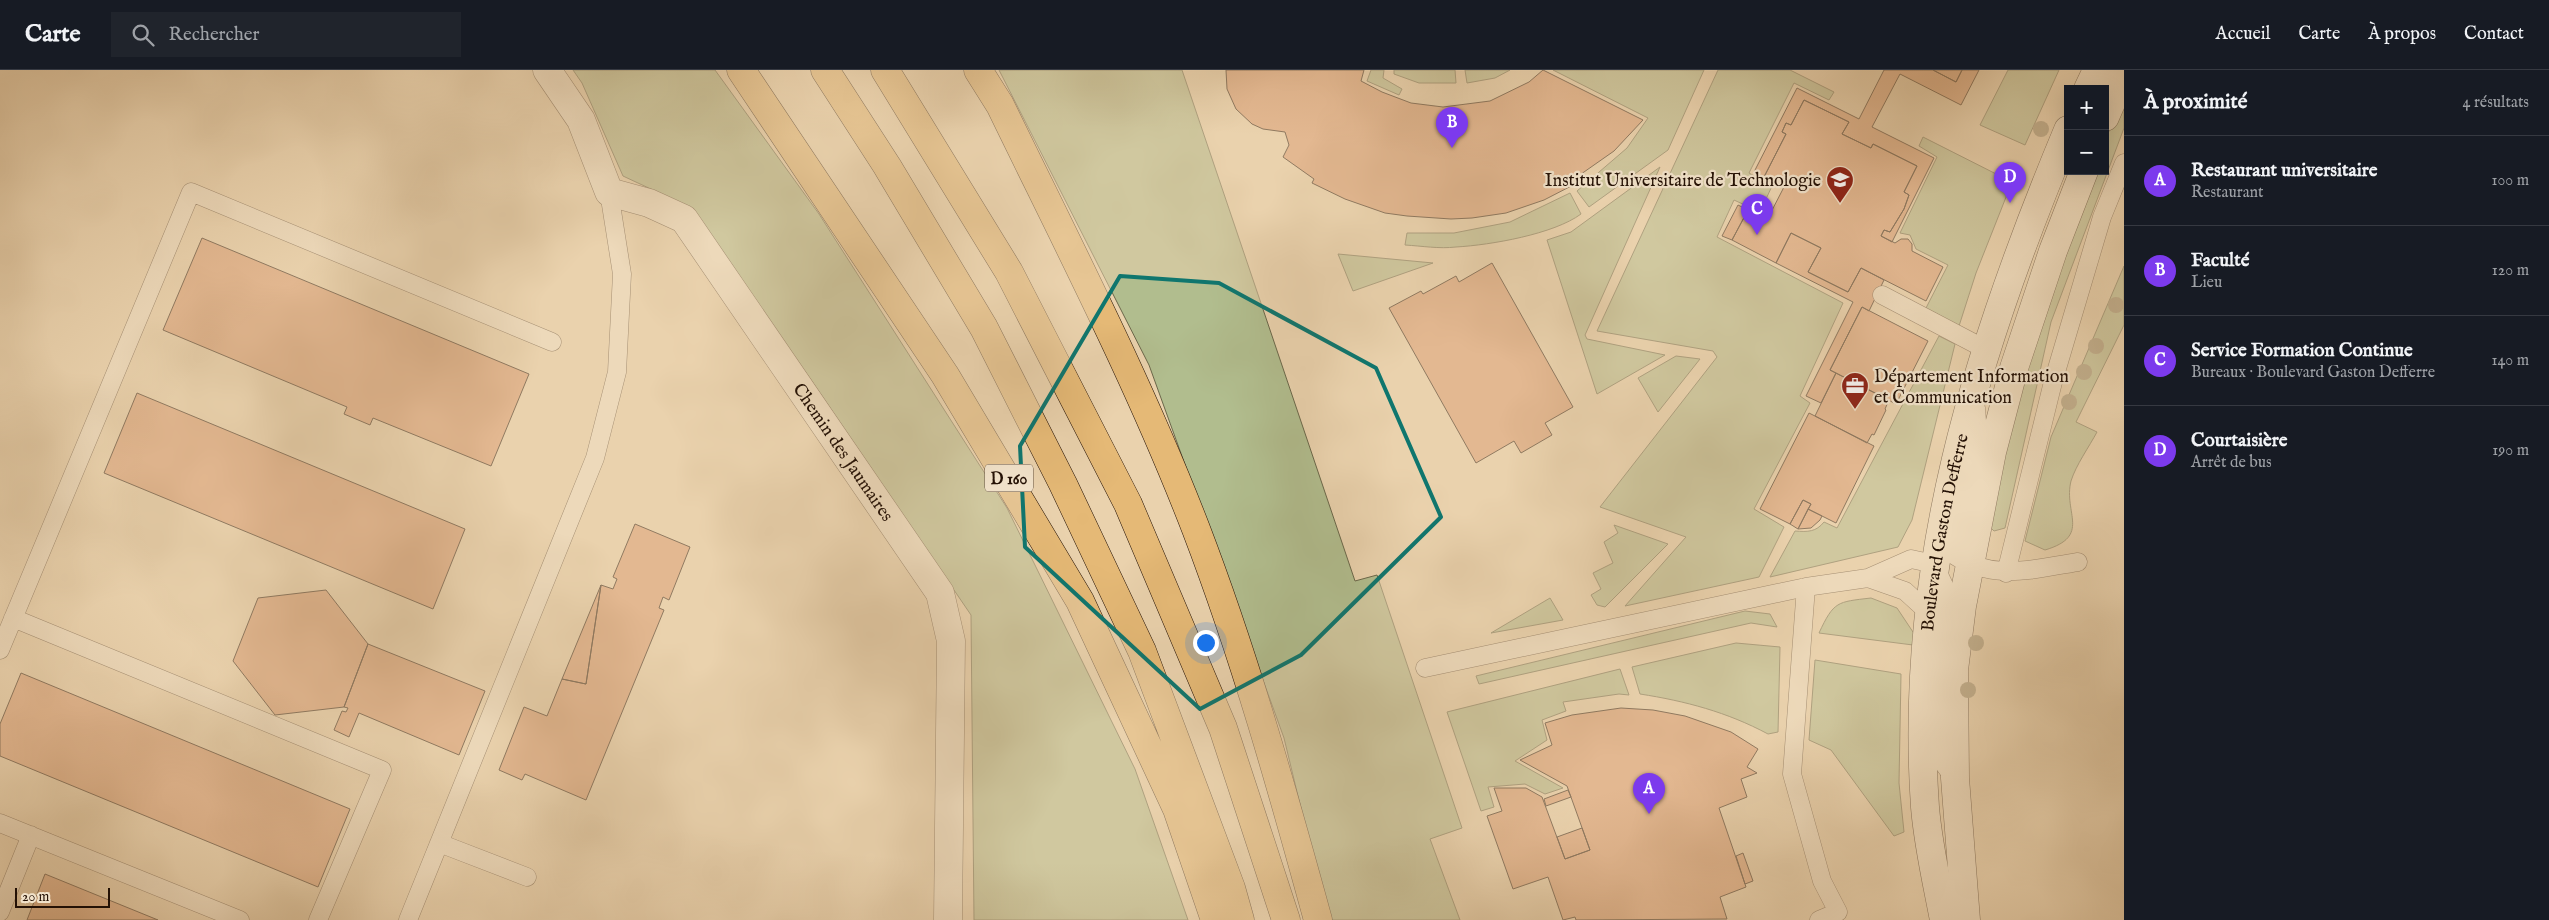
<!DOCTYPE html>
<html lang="fr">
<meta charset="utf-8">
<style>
:root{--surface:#171b24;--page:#20242c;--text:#f1f3f6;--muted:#9ea1a6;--line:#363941;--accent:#7c3aed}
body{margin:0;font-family:"IM FELL English",serif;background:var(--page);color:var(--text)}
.controls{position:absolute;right:15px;top:15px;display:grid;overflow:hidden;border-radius:0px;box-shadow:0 5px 20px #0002}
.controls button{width:45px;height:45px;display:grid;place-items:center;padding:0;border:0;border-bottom:1px solid var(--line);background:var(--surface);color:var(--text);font:25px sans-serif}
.scale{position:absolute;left:15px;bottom:12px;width:95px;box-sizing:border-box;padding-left:5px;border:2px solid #241105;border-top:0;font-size:14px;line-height:18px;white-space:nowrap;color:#241105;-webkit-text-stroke:4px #f1e2ca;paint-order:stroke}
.you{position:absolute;left:1205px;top:572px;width:18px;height:18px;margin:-12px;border:4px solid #fff;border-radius:50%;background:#1a73e8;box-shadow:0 0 0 8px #1a73e833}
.badge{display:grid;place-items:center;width:32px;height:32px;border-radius:50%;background:var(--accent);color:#fff;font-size:16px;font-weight:700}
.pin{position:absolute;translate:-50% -41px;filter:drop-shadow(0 1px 2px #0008)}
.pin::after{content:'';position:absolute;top:26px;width:18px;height:15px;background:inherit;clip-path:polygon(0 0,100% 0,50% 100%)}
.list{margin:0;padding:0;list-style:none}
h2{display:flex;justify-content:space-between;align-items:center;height:65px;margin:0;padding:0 20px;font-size:21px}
h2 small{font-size:16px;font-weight:400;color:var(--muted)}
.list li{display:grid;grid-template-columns:32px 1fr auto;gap:15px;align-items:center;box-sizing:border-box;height:90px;padding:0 20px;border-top:1px solid var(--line)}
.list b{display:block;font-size:19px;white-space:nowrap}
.list p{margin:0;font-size:16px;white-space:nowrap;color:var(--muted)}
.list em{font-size:16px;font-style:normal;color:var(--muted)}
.icon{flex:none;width:28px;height:28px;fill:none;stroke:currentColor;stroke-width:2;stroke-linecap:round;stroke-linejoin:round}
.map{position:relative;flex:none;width:2124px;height:850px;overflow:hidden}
header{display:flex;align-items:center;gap:30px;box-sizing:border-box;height:70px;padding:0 25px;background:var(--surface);border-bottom:1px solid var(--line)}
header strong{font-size:24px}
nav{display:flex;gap:28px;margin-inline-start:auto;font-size:18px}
.search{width:350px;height:45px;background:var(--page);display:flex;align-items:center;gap:12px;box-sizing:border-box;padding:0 18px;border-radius:0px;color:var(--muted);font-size:19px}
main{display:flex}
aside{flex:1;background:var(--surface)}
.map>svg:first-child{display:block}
</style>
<header>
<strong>Carte</strong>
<div class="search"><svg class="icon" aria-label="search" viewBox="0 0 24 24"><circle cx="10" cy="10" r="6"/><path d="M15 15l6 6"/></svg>Rechercher</div>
<nav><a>Accueil</a><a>Carte</a><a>À propos</a><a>Contact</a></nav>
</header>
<main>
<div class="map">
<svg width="2124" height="850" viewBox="0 0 2124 850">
<rect width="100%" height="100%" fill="#ead2ad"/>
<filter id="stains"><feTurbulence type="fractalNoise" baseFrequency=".004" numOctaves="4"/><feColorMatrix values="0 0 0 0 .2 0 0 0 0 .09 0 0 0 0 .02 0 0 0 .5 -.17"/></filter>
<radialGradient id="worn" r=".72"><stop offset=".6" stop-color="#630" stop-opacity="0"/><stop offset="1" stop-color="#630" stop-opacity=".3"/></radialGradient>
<path fill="#b1bd8e" stroke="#6a674a" d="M573,0H715L819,144L1007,438L1135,699L1188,850H974L971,545L809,307L683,134L623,106L582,13Z
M999,0H1182L1355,511L1377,505L1462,758L1430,769L1460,850H1328L1284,668L1149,295Z
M1371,0H1384L1383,8L1402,19L1399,25L1367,11Z
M1394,0H1455L1456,13H1419L1394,4Z
M1465,0H1510L1495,8L1467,13Z
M1553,0H1704L1668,80L1589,137L1577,121L1627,78L1648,48Z
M1718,0H1790L1834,22L1829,30L1794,13L1749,103L1772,116L1760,142L1734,130L1717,167L1843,233L1800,326L1810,333L1754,439L1784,457L1759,507L1625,536L1686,467L1600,437L1717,287L1713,281L1597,261Z
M2008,0H2059L2025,75L1980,55Z
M2124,29V58L2051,252L2005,458L1994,461L1986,453L2033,265L2092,101H2105V70Z
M1923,67L2012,112L1976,203L1959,256L1926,238L1948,195L1916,179L1910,165L1900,163L1937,87L1919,76Z
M1660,97L1585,265L1587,269L1665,285L1597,324L1547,170L1571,162Z
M1570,123L1581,144C1554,164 1491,175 1456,177C1439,179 1422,176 1405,175L1407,163H1454L1510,152Z
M1338,184L1433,193L1353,221Z
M2124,196V255L2076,352L2097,362C2089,377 2076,395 2071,411C2063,443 2092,466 2045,480L2025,471L2051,367Z
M1939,266L1955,274L1912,450L1898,477L1770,507L1795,461C1808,462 1816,462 1824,452L1837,458Z
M1676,286L1700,289L1658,342L1638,308Z
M1614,455L1668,474L1605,537L1597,535L1591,525L1601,519L1593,503L1613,493L1604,472L1618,463Z
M1550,528L1563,550L1491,563Z
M1871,528L1897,538L1915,565L1913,575L1819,563C1834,531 1837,532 1871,528Z
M1745,541L1770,544L1777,557L1751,553L1479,614L1476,606Z
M1736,573L1780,577L1778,662L1768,664C1727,642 1685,631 1640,624L1632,597Z
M1815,590L1901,604L1899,713L1904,762L1894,766L1831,680L1809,670Z
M1620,599L1629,625L1619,624L1563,632L1566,641L1542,650L1547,670L1515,691L1563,718L1545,724L1525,714L1488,717L1494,737L1481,741L1447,642Z"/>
<path fill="#dc996f" stroke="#241105" d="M1226,0H1364L1361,11L1382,22L1411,33L1443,37L1490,31L1529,12L1543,0L1643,50L1614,81L1574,109L1577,113L1544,130L1506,143L1472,148L1451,149L1407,146L1385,143L1345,129L1312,113L1314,109L1283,87L1289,75L1285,62L1263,59L1252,54L1236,39L1227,19Z
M1884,0H1933L1956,12L1962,0H1979L1961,35L1900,4L1872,57L1934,88L1892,172L1881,166L1884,160L1890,162L1904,139L1909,125L1904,122L1917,96L1873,74L1871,78L1842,64L1849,52L1804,30L1791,55L1786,53L1782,62L1786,64L1764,107L1754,102L1797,18L1859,49Z
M1933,0H1962L1956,12Z
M1804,30L1849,52L1842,64L1871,78L1873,74L1917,96L1904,122L1909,125L1904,139L1890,162L1884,160L1881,166L1895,173L1901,169H1908L1912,174V181L1943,197L1926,231L1861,198L1848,222L1808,202L1821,178L1791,163L1776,193L1732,170L1748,140L1767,150L1784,117L1764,107L1786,64L1782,62L1786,53L1791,55Z
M1738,135L1748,140L1732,170L1722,166Z
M1791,163L1821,178L1808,202L1848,222L1861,198L1884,210L1869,241L1862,237L1830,300L1836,303L1821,333L1806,326L1853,232L1776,193Z
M202,168L529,304L491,396L373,348L370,355L344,344L347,337L163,260Z
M1492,193L1573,337L1545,353L1552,365L1521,383L1514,371L1476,393L1389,238L1421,221L1423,224L1456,206L1459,212Z
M1862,237L1928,271L1896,334L1830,300Z
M1836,303L1889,330L1885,339L1886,340L1874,365L1872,364L1867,373L1815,346Z
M137,323L465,459L433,539L104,403Z
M1809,343L1874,376L1836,453L1808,439L1811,434L1803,430L1790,454L1760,439Z
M1803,430L1811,434L1798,459L1790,454Z
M1808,439L1822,446L1820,450L1811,458L1798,459Z
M635,454L690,477L669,530L663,527L659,538L664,540L586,730L525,704L522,710L499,700L524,637L547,646L562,609L586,614L601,515L613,519L617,509L613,507Z
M601,515L586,614L562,609Z
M326,520L368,574L344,637L275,645L233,591L258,528Z
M368,574L485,621L459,685L359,643L349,667L334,660L342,641L346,642L348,638L344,637Z
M21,603L350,739L318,817L0,686V654Z
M1621,638L1653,640L1685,646L1731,662L1758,679L1747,697L1757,703L1741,709L1747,727L1719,738L1746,817L1720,827L1727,849L1576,850L1575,847L1563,850L1548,807L1513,819L1487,746L1502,741L1494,718H1526L1542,727L1565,789L1590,780L1567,716L1520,690L1552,675L1545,653L1572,645Z
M1568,720L1571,727L1546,736L1544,729Z
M1582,758L1590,780L1565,789L1557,767Z
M1743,783L1753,811L1745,814L1736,786Z
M45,804L158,850H27Z"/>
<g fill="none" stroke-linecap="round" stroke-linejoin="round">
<defs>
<path id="lane" d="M1882,225L1985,279
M1976,338L1978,364L1952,484C1995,512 2032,499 2078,492
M2006,503L2053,312L2102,147L2124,93
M1868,508L1905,521L1928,542
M1806,517L1792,704L1822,811L1838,842L1819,850
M13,548L382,700L318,850
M0,580L191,122L552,272
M1425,598L1806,517L1868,508L1911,489L1934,494L1948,524L1938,595V686L1954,708
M0,753L240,850
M439,773L527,807
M0,842L31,765
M408,850L595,388L617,302L622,204L609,122"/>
<g id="street">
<path id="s1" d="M547,0L581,50L609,122L649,133L684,149L940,523L951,571L948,850"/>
</g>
<g id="secondary">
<path d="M2088,19L2097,0"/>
<path d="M2105,47L2124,3"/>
<path id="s2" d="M1944,850C1937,813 1928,775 1925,737C1908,496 1976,280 2068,60"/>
<path d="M1966,850L1955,708L1954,600L1962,536L1992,382L2014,298L2053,181L2084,101"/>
</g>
<path id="highway" d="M741,0L945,305L1080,531L1177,739L1215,850
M825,0L887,96L984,258L1063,414L1142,581L1231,818L1240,850
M885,0L1009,202L1128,434L1223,658L1286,850
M978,0L1000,35C1068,175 1140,314 1196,459C1245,587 1282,719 1318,850"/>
</defs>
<use href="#lane" stroke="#56412f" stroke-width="19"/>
<use href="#street" stroke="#56412f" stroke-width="29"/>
<use href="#secondary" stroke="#241105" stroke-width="29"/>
<use href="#highway" stroke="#241105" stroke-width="29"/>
<use href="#lane" stroke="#f1e2ca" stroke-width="18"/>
<use href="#street" stroke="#f1e2ca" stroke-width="28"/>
<use href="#secondary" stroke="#f1e2ca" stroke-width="28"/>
<use href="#highway" stroke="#e5b976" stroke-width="28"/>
</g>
<g fill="#98896b">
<circle cx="2041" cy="59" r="8"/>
<circle cx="2116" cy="235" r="8"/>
<circle cx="2096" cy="276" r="8"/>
<circle cx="2084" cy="302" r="8"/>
<circle cx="2069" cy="332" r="8"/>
<circle cx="1976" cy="573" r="8"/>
<circle cx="1968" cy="620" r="8"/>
</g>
<path d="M0 0H2124V850H0ZM1120,206L1219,213L1376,298L1441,447L1301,585L1200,639L1025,477L1020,376Z" fill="#ead2ad" fill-opacity=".55" fill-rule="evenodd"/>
<path fill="none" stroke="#0f766e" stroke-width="4" stroke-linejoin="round" d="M1120,206L1219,213L1376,298L1441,447L1301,585L1200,639L1025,477L1020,376Z"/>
<defs>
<symbol id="university-pin" viewBox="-11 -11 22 30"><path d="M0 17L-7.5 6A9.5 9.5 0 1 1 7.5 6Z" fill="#8f2418" stroke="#f1e2ca"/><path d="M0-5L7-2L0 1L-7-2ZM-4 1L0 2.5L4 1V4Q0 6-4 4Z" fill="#fff"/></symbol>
<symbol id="office-pin" viewBox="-11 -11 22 30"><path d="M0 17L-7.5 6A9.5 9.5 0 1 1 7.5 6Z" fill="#8f2418" stroke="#f1e2ca"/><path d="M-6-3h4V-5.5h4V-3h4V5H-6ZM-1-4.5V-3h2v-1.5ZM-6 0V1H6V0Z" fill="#fff"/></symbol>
</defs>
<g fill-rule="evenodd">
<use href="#university-pin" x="1824" y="94" width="32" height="43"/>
<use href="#office-pin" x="1839" y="300" width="32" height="43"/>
</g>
<g text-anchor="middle" stroke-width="4.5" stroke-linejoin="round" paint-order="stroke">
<rect fill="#f1e2ca" stroke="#625040" stroke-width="1" x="985" y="394.5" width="48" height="27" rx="4"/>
<g font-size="16" font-weight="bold" fill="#241105">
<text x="1009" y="414">D 160</text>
</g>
<g font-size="18" fill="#241105" stroke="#f1e2ca" text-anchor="end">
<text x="1821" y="116">Institut Universitaire de Technologie</text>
<text x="1874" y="312" text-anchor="start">Département Information<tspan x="1874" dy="21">et Communication</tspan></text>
</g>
<g font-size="18" fill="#241105" stroke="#f1e2ca">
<text dy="6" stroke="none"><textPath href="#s1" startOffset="500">Chemin des Jaumaires</textPath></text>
<text dy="6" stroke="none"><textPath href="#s2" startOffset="391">Boulevard Gaston Defferre</textPath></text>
</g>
</g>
<rect width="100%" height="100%" filter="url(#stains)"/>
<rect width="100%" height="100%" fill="url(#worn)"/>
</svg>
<div class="controls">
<button>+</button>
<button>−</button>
</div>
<div class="scale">20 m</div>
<div class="you"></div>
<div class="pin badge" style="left:1649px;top:744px">A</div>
<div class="pin badge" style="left:1452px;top:78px">B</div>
<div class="pin badge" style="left:1757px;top:165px">C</div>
<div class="pin badge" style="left:2010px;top:133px">D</div>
</div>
<aside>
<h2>À proximité<small>4 résultats</small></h2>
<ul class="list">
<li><span class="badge">A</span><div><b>Restaurant universitaire</b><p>Restaurant</p></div><em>100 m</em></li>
<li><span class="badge">B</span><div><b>Faculté</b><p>Lieu</p></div><em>120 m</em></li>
<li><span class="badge">C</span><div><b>Service Formation Continue</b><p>Bureaux · Boulevard Gaston Defferre</p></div><em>140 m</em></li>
<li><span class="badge">D</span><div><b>Courtaisière</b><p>Arrêt de bus</p></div><em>190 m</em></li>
</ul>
</aside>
</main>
